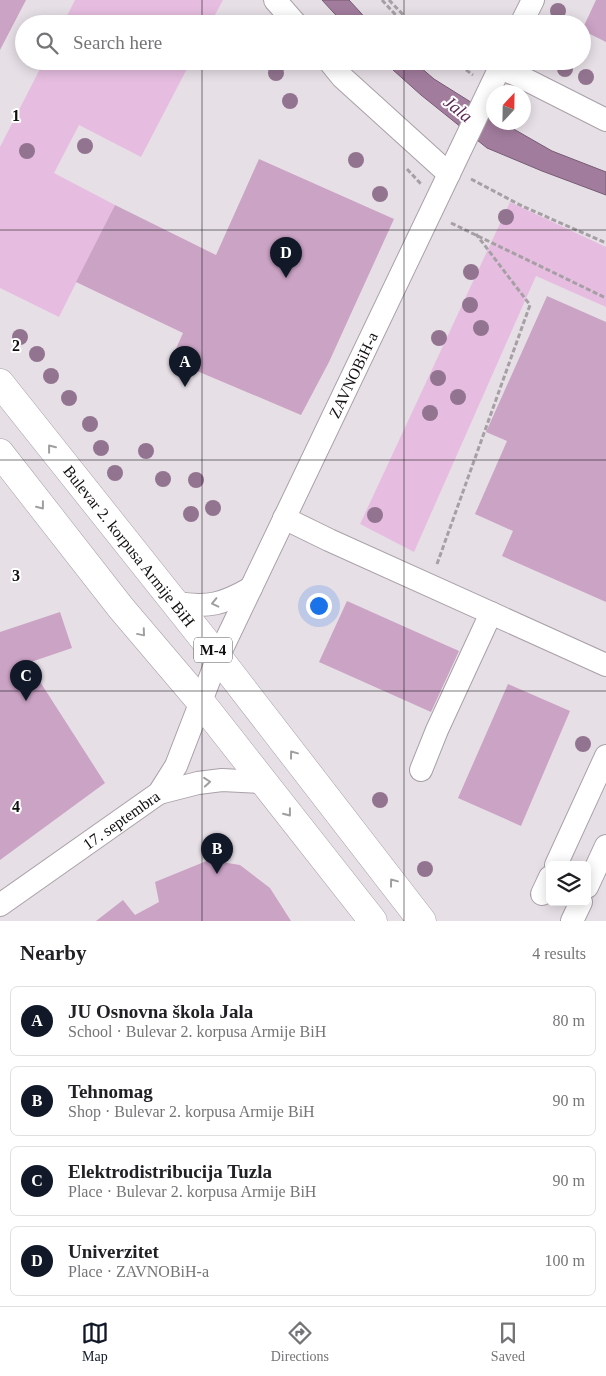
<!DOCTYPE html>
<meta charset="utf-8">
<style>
:root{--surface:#fff;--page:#f6f6f6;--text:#202124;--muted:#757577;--line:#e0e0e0;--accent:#111827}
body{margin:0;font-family:Georgia,serif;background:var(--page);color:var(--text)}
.controls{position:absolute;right:15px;bottom:15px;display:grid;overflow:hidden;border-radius:8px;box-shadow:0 2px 12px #0003}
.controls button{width:45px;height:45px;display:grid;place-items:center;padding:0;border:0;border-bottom:1px solid var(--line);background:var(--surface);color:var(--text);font:25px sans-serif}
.compass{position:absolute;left:486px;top:85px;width:45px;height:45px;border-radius:50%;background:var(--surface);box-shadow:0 2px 12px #0003;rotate:22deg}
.you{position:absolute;left:318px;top:605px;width:18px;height:18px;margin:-12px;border:4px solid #fff;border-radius:50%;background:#1a73e8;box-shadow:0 0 0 8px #1a73e833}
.badge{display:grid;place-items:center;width:32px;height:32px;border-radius:50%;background:var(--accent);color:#fff;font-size:16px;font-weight:700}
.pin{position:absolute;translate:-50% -41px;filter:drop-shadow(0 1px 2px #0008)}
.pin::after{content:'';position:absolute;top:26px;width:18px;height:15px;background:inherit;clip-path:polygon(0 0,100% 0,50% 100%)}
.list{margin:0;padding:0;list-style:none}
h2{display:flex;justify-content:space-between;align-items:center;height:65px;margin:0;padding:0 20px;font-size:21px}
h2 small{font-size:16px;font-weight:400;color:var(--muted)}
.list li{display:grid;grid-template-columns:32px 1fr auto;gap:15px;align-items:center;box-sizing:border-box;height:70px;margin:0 10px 10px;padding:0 10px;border:1px solid var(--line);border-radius:8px}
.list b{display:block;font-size:19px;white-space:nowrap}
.list p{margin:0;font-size:16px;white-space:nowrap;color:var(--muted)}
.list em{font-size:16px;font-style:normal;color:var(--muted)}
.icon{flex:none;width:28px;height:28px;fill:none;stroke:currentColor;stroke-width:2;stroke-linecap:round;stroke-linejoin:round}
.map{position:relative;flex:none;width:606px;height:921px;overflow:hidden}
.search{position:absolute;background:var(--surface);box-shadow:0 2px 12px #0003;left:15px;right:15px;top:15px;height:55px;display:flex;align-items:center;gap:12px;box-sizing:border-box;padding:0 18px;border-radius:28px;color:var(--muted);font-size:19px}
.sheet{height:385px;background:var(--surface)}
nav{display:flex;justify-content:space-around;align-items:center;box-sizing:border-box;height:70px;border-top:1px solid var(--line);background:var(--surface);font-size:14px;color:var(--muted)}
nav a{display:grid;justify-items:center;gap:2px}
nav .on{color:var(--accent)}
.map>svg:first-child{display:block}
</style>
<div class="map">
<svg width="606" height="921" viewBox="0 0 606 921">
<rect width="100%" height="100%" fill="#e7dfe6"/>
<path fill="#e6bde0" d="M75,0H223L210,24H63Z
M44,61H191L141,157L79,125L54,173L115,205L59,317L0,288V147Z
M510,202L606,247V307L536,276L414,552L360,524Z"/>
<path fill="#a27c9d" stroke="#765b73" d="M322,0H349L371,24H344Z
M383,61H413L434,79L493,116L494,122L503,123L552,151L606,172V195L542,171L487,148L421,95Z"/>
<path fill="#cba3c5" d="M0,0H26L0,50Z
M596,0H606V42L582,30Z
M259,159L394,219L329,362L301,415L171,360L183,333L76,282L115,205L216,255Z
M547,296L606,322V602L502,556L513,531L475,514L507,441L486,432Z
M347,601L459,651L431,712L319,662Z
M60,612L72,648L28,663L105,783L0,860V632Z
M508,684L570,711L521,826L458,798Z
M209,860L240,865L270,888L291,921H96L123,900L135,915L159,902L155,882Z"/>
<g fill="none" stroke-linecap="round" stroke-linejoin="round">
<defs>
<g id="minor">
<path d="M275,0L296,24"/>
<path d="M521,24L533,0"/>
<path d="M329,61L342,77L449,174"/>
<path d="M499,68L517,75L606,120"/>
<path d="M284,518L329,540L606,665"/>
<path d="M176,603C209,608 223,604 251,588"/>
<path d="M421,770L437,730L491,613"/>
<path d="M159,793L198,783L222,780L263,782"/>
<path d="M556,865L606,756"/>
<path d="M587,887L606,846"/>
<path d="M542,894L550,877"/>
<path id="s1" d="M0,905L159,793L176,766L218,657L503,61"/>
<path d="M572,921L581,902"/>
</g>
<g id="major">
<path id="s2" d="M0,383L218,657L422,921"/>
<path d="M0,453L121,608L200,701L373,921"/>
</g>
</defs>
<use href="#minor" stroke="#a9a1a8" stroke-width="24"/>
<use href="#major" stroke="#a9a1a8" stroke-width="29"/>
<path stroke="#a6a0a5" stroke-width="3" stroke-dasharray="5 2.5" stroke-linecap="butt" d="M382,0L404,24
M389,0L412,24
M454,61L473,75
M464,61L476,70
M407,169L421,184
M471,179L522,206L606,243
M451,223L606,298
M437,564L530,305L476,234"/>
<use href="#minor" stroke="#fff" stroke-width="22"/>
<use href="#major" stroke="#fff" stroke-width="28"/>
</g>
<g fill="#937490">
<circle cx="558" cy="11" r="8"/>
<circle cx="565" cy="69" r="8"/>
<circle cx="276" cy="73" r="8"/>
<circle cx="586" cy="77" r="8"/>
<circle cx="290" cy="101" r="8"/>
<circle cx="85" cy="146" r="8"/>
<circle cx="27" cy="151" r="8"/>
<circle cx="356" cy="160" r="8"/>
<circle cx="380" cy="194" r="8"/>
<circle cx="506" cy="217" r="8"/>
<circle cx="471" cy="272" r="8"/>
<circle cx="470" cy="305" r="8"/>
<circle cx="481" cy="328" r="8"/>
<circle cx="20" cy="337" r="8"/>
<circle cx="439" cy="338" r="8"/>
<circle cx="37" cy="354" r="8"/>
<circle cx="51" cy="376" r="8"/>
<circle cx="438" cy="378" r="8"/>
<circle cx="458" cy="397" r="8"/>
<circle cx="69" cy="398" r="8"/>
<circle cx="430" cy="413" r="8"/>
<circle cx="90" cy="424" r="8"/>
<circle cx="101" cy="448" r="8"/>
<circle cx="146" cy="451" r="8"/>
<circle cx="115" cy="473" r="8"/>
<circle cx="163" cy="479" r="8"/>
<circle cx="196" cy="480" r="8"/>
<circle cx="213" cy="508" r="8"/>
<circle cx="191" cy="514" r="8"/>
<circle cx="375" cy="515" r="8"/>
<circle cx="583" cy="744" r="8"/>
<circle cx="380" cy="800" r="8"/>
<circle cx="425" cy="869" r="8"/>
</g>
<defs><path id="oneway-chevron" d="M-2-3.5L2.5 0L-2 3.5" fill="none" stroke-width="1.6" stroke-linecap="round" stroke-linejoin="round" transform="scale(1.25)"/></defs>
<g stroke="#a09f9f">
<use href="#oneway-chevron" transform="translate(51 448) rotate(-128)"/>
<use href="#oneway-chevron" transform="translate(41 506) rotate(52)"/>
<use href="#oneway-chevron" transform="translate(215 603) rotate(167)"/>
<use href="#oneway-chevron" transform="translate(142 633) rotate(50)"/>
<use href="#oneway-chevron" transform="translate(293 754) rotate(-127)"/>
<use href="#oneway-chevron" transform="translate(207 782) rotate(-5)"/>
<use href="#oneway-chevron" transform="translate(288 813) rotate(52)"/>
<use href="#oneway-chevron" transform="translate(393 882) rotate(-127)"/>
</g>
<path fill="none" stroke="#110e10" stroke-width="1" stroke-opacity="0.55" d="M202,0V24M404,0V24M202,61V921M404,61V921M0,230H606M0,460H606M0,691H606"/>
<g text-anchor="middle" stroke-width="4" stroke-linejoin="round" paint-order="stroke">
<rect fill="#fff" stroke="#585658" stroke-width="1" x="194" y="637.5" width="38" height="25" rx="4"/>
<g font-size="15" font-weight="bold" fill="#110e10">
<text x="213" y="655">M-4</text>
</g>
<g font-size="16" fill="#110e10" stroke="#fff">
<text dy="6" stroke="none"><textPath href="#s1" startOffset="656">ZAVNOBiH-a</textPath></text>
<text dy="6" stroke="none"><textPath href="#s2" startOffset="208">Bulevar 2. korpusa Armije BiH</textPath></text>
<text dy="6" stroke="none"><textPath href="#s1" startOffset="148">17. septembra</textPath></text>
</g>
<g font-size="18" font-style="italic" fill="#5c2b58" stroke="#fff">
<text transform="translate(458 109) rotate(39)" y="6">Jala</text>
</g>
</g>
<g font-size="16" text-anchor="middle" font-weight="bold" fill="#110e10" stroke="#fff" stroke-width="4" stroke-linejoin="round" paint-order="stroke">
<text x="16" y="121">1</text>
<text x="16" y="351">2</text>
<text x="16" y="581">3</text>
<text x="16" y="812">4</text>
</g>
</svg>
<div class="controls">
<button><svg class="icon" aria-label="layers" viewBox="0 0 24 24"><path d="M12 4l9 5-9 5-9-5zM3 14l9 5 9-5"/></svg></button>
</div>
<svg class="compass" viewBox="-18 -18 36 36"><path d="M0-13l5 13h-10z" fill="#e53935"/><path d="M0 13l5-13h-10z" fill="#757577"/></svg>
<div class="you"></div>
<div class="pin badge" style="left:185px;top:387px">A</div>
<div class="pin badge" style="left:217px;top:874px">B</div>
<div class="pin badge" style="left:26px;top:701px">C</div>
<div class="pin badge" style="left:286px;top:278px">D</div>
<div class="search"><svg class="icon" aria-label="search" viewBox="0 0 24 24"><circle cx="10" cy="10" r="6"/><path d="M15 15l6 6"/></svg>Search here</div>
</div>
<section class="sheet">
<h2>Nearby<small>4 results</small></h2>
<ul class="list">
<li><span class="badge">A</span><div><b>JU Osnovna škola Jala</b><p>School · Bulevar 2. korpusa Armije BiH</p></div><em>80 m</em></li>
<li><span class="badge">B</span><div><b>Tehnomag</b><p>Shop · Bulevar 2. korpusa Armije BiH</p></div><em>90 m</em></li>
<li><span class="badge">C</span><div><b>Elektrodistribucija Tuzla</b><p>Place · Bulevar 2. korpusa Armije BiH</p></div><em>90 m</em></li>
<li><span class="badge">D</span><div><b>Univerzitet</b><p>Place · ZAVNOBiH-a</p></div><em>100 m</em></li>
</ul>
</section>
<nav>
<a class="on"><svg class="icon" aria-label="map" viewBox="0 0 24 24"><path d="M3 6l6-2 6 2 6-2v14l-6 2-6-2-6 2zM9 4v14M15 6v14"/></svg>Map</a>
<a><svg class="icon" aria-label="directions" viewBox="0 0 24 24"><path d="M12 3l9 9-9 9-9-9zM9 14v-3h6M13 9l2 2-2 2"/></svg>Directions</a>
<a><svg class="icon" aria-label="saved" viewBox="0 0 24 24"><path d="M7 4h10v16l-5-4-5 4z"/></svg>Saved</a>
</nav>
